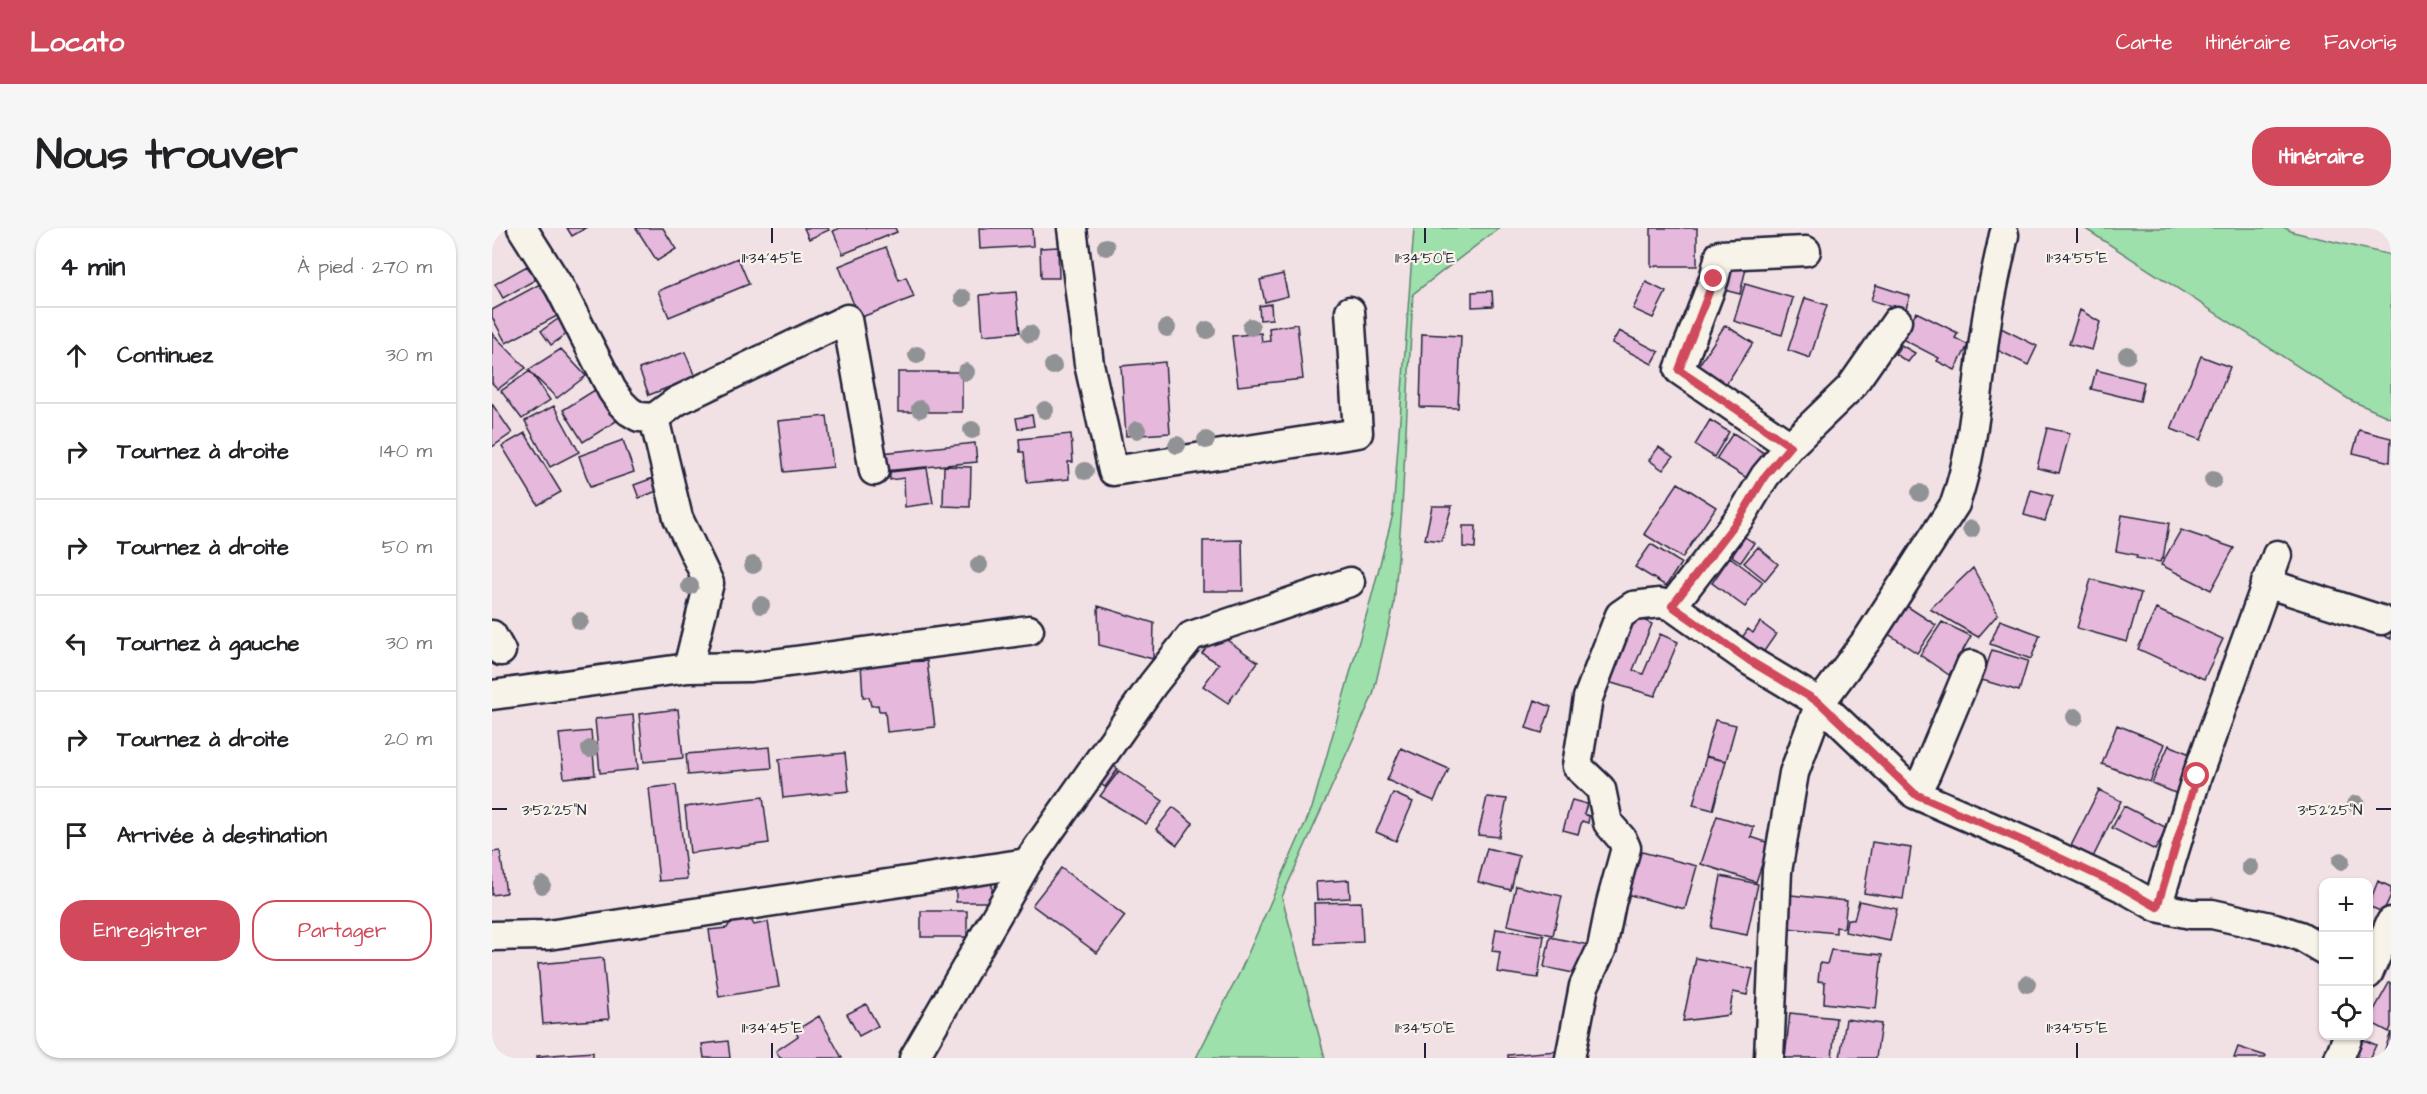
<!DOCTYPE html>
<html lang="fr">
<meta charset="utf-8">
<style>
:root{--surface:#fff;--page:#f6f6f6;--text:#202124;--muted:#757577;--line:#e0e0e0;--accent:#d1495b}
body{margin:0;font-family:"Architects Daughter",sans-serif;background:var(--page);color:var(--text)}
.controls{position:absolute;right:18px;bottom:18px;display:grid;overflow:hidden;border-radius:12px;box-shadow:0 2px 4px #0004}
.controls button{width:54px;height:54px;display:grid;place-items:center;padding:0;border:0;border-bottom:2px solid var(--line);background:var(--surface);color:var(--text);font:30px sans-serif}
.stop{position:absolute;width:18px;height:18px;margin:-14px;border:4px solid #d1495b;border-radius:50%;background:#fff}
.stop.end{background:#d1495b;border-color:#fff;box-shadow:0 2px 6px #0008}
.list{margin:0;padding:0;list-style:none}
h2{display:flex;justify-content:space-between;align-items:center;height:78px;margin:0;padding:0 24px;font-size:26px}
h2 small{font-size:20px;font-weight:400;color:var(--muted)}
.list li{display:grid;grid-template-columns:39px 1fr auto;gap:18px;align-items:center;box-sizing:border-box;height:96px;padding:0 24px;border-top:2px solid var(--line)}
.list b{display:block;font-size:22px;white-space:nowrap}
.list em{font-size:20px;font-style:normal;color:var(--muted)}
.actions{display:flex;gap:12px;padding:18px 24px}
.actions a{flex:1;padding:14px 0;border:2px solid var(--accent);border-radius:24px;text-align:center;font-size:21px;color:var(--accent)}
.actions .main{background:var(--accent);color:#fff}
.icon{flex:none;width:33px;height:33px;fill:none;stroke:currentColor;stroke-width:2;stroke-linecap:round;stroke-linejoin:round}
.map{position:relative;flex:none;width:1899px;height:830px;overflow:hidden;border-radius:24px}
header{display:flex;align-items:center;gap:36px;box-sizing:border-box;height:84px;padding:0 30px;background:var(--accent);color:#fff}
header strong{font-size:28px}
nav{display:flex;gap:33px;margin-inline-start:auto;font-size:21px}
.intro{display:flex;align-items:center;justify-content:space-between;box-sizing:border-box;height:144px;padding:0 36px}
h1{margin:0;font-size:42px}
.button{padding:15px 27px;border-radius:24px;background:var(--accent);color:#fff;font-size:21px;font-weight:700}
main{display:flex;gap:36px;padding:0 36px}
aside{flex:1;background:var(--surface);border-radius:24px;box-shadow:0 2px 4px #0004}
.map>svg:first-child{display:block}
</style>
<header>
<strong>Locato</strong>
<nav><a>Carte</a><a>Itinéraire</a><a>Favoris</a></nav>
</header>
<div class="intro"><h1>Nous trouver</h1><a class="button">Itinéraire</a></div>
<main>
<aside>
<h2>4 min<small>À pied · 270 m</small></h2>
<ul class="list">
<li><svg class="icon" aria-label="ahead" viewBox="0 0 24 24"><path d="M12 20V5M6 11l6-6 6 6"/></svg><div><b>Continuez</b></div><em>30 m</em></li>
<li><svg class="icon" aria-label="right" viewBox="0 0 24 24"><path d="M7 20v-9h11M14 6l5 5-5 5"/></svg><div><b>Tournez à droite</b></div><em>140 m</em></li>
<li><svg class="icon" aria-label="right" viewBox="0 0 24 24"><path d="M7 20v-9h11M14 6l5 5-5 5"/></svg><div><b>Tournez à droite</b></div><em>50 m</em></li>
<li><svg class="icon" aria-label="left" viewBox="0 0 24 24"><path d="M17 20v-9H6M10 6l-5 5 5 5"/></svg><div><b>Tournez à gauche</b></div><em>30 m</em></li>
<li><svg class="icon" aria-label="right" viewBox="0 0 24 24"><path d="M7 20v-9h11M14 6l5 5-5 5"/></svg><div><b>Tournez à droite</b></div><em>20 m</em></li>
<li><svg class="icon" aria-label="arrive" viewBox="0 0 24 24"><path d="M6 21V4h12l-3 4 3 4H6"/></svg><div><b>Arrivée à destination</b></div></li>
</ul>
<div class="actions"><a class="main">Enregistrer</a><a>Partager</a></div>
</aside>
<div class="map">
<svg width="1899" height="830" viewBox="0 0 1899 830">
<rect width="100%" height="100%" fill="#f2e1e4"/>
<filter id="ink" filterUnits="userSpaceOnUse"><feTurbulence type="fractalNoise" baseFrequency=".0167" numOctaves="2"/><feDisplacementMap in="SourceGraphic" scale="12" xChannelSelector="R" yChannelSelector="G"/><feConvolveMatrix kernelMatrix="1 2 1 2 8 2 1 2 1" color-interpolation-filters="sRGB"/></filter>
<g filter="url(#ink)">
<path fill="#9de0ab" stroke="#608173" stroke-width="1.5" d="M922,0H1007L921,66L910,280L902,377L881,467L790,669L833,830H704L747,746L820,580L880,367L901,286Z
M1592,0H1793L1801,4L1899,27V190L1858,172Z"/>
<path fill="#e5b8dc" stroke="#22223b" stroke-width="1.5" d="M75,0H94L80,8Z
M144,0H171L184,21L165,33Z
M312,0H336L337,2L317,11Z
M348,0H403L405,4L351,26L341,3Z
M487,0H540L541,18L488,21Z
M1159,0H1205V38H1159Z
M394,19L407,52L414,49L422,69L367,90L347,38Z
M566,19L567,50H549L548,20Z
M246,30L257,56L177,89L166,63Z
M1234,36L1254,40L1248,66L1228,61Z
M35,38L43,52L11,70L3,56Z
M791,46L796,68L773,74L768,52Z
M1154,54L1174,64L1161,90L1141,81Z
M48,56L65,88L14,115L0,89V82Z
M1253,56L1301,70L1290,107L1242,93Z
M1384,57L1418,68L1413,83L1379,72Z
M1000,63L1001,78L980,79V64Z
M524,64L528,104L491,107L488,67Z
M1313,70L1335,77L1318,130L1296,122Z
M779,76L780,91L768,92L767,78Z
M1588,82L1608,94L1600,122L1577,116Z
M1424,84L1466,105L1463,110L1476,117L1463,142L1445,133L1447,130L1410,111Z
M66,91L76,105L59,117L49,103Z
M805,96L811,151L746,158L740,108L769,105L770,114L778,113L777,100Z
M1233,97L1261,115L1229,164L1201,146Z
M1503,97L1545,118L1536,137L1493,116Z
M1127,103L1167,124L1160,136L1120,115Z
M0,105L34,140L6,161L0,155Z
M930,106L969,108L966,180L928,179Z
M1409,117L1423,125L1416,134L1403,126Z
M69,121L94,148L65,170L36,142Z
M193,124L203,149L157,167L147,141Z
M1709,128L1738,139L1709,212L1679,201Z
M673,134L678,205L634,208L629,138Z
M1604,142L1652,154L1648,173L1599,161Z
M38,143L58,172L30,191L9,163Z
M406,144H470V184H406Z
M106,160L126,192L91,214L71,182Z
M0,176L20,205L0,219Z
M62,178L87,224L58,239L33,193Z
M540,187L542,198L526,201L524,190Z
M335,188L341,239L292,244L286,193Z
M1218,192L1237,204L1222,229L1203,217Z
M1555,200L1578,205L1567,245L1545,240Z
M1867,202L1899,210L1898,234L1861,225Z
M33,205L69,264L46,277L10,218Z
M1241,205L1275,227L1258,252L1224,231Z
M579,206L581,234H576L577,251L535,255L532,224H528L527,211Z
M131,212L142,244L98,259L87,228Z
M483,215L485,234L392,243L390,225Z
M1167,219L1181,229L1171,242L1157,232Z
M452,238L479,239L478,279L451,278Z
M435,240L441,275L413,279L412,250L398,252V244Z
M161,250L165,263L147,270L142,257Z
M1186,255L1224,279L1190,330L1152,306Z
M1539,262L1561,268L1553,293L1532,287Z
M940,278H960L950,313L933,311Z
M1630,287L1677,295L1671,331H1669L1668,334L1644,330L1645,327L1624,323Z
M971,298H984L983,320L971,319Z
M1689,302L1742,320L1719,362L1669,337Z
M1253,309L1262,315L1249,334L1240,328Z
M750,312L751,363H711V313Z
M1159,316L1189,335L1174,358L1143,339Z
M1266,319L1286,336L1273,352L1252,335Z
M1238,329L1271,354L1253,379L1220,355Z
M1481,340L1506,386L1486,409L1438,381Z
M1599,351L1649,365L1635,414L1585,400Z
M1410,375L1444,397L1425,425L1392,403Z
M606,378L662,395L661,431L607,417Z
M1664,381L1731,411L1712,451L1646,421Z
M1143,388L1160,396L1141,442L1151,446L1168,406L1186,414L1163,468L1113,453Z
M1899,389V411L1890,407Z
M1508,392L1548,407L1539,431L1498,416Z
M1268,394L1284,406L1266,432L1245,417L1256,401L1261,405Z
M1450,394L1479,408L1457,447L1428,427Z
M725,405L766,434L736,475L711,458L727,436L710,425Z
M1500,422L1536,433L1527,463L1490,452Z
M435,433L443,499L395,504L393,483H387L386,477L379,478L377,469H371L369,436Z
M1043,472L1059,479L1050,505L1034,500Z
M186,481L191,530L152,534L147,486Z
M141,487L146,541L108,545L103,491Z
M1223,492L1244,497L1234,533L1213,528Z
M1625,497L1673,516L1658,554L1610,536Z
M99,503L103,547L72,550L67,506Z
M1677,517L1707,530L1690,568L1660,555Z
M278,519L280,540L196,547L194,526Z
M909,520L957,541L942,573L895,552Z
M353,525L357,563L291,570L287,531Z
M1214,529L1234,533L1221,582L1201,577Z
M614,533L626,541L613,559L601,551Z
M627,543L671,573L654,596L608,568Z
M184,557L195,651L167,653L157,560Z
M1607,562L1629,573L1599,633L1577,622Z
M901,565L921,574L904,613L884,604Z
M271,569L277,615L198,625L193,579Z
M995,569L1015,571L1007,609L986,607Z
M1080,572L1095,576L1092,586L1097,588L1096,595L1090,593L1086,606L1071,602Z
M1632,578L1675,600L1663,622L1620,600Z
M681,579L701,595L685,617L664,601Z
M1225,588L1262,599L1259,609L1277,615L1264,654L1209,636Z
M1380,614L1419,620L1411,671L1372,665Z
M995,620L1027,628L1019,662L986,654Z
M8,623L14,665L0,667V624Z
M1146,623L1205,638L1193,681L1134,666Z
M569,640L633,688L605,725L540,677Z
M1229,648L1266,656L1255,707L1219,700Z
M464,652L500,653V674H464Z
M857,652L858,670L825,672L824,654Z
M1886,653L1899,659V667L1891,684L1876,678Z
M1024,658L1070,668L1061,707L1015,697Z
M1299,667L1355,673L1352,700L1344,699V705L1295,700Z
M1367,673L1405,681L1398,713L1353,704L1355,691L1362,692Z
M869,674L871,714L823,716L822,675Z
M429,683H475V709H429Z
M241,690H258L262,697L276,694L287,759L227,769L217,702L235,700Z
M1004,701L1052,708L1046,750L1005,744L1008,724L1000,723Z
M1058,709L1097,717L1091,747L1052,739Z
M1339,722L1390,727L1384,781L1332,775L1333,754L1326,753L1328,735L1335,736Z
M111,730L117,791L51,796L46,736Z
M1204,730L1261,741L1255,767L1241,764L1237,787L1191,793Z
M1897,755H1899V799L1897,804L1876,793Z
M374,776L386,798L367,808L355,786Z
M1298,785L1344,790L1340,830H1293Z
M327,788L350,830H288L284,823L306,808L303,803Z
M1354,791L1389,796L1384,830H1348Z
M1899,804V830H1890Z
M1870,811L1884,817L1878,830H1862Z
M236,813L238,830H212L210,816Z
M1746,819L1774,828L1773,830H1742Z
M1065,823V830H1016V827Z
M101,824V830H45V828Z"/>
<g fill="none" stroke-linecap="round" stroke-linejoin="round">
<defs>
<path id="street" d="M30,0L68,60L120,162L129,175L137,183L147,189L162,190L185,173L355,91L382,243
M580,0L597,136L621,243L866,205L858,83
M1298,218L1187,142L1222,51L1228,27L1314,23
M1774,355L1889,392
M1180,378L1249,288L1273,248L1298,218L1359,159L1405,93
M0,407L9,423
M196,440L258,439L537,402
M0,467L196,440L217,355L186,290L162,190
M1423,566L1434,545L1479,437
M1665,679L1705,548L1785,327
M0,708L56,707L535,635L661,456L699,408L858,354
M1876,746L1899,694
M422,830L535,635
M1078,830L1092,758L1110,720L1119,675L1134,620L1130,611L1116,595L1109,561L1085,538L1096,470L1128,387L1141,378L1168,375L1180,378L1258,433L1328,475L1423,566L1545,619L1630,659L1665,679L1699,686H1720L1783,700L1808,708L1832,722
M1277,830L1285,643L1302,545L1328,475L1377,409L1463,276C1483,219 1485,157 1494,98C1498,67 1506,37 1512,7
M1847,830L1856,808"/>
</defs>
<use href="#street" stroke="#22223b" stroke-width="33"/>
<use href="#street" stroke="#f7f3e8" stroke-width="28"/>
</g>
<g fill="#919296">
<circle cx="614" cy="19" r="9"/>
<circle cx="471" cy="70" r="9"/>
<circle cx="759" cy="99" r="9"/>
<circle cx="675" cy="100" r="9"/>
<circle cx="715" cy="102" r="9"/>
<circle cx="538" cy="106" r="9"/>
<circle cx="425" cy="127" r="9"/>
<circle cx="1635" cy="127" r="9"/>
<circle cx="561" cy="138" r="9"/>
<circle cx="474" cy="144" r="9"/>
<circle cx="428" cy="181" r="9"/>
<circle cx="553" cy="182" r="9"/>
<circle cx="480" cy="202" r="9"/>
<circle cx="645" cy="202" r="9"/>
<circle cx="714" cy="212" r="9"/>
<circle cx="685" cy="217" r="9"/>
<circle cx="593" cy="243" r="9"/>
<circle cx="1721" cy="252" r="9"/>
<circle cx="1428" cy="265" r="9"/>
<circle cx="1479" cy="301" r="9"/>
<circle cx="261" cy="337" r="9"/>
<circle cx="487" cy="337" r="9"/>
<circle cx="198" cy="358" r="9"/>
<circle cx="269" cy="377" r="9"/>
<circle cx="88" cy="393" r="9"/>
<circle cx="1583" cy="489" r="9"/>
<circle cx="98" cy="521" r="9"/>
<circle cx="1864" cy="576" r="9"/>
<circle cx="1849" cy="633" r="9"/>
<circle cx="1758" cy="639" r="9"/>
<circle cx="50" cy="657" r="9"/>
<circle cx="1535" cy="756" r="9"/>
</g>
</g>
<g fill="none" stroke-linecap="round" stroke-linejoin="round" filter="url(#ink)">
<path stroke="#d1495b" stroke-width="8" d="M1222,51L1187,142L1298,218L1273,248L1249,288L1180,378L1258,433L1328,475L1423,566L1545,619L1630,659L1665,679L1705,548"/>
</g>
<path fill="none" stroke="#22223b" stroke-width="2" d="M280,0V15M933,0V15M1585,0V15M0,581H15M1884,581H1899M280,815V830M933,815V830M1585,815V830"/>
<g font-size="15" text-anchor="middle" fill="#22223b" stroke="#f7f3e8" stroke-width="4.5" stroke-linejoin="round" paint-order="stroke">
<text x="280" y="35">11°34'45"E</text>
<text x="933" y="35">11°34'50"E</text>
<text x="1585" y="35">11°34'55"E</text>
<text x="62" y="587">3°52'25"N</text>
<text x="1838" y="587">3°52'25"N</text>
<text x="280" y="805">11°34'45"E</text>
<text x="933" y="805">11°34'50"E</text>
<text x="1585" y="805">11°34'55"E</text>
</g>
</svg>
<div class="controls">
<button>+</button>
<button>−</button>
<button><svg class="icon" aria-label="locate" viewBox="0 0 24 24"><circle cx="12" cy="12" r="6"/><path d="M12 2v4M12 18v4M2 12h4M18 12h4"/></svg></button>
</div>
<div class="stop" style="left:1705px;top:548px"></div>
<div class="stop end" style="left:1222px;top:51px"></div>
</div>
</main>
